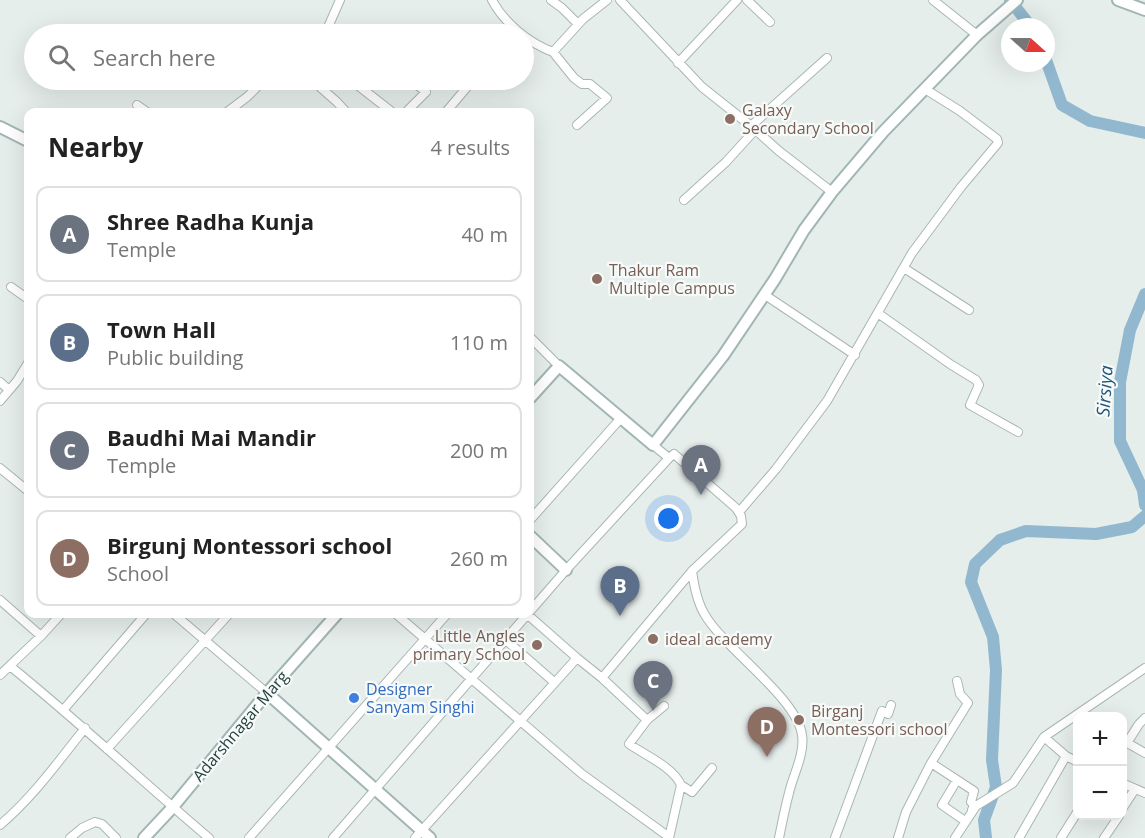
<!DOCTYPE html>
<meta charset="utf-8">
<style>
:root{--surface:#fff;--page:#f6f6f6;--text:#222;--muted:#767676;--line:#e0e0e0;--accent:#7c5d41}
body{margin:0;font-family:"Open Sans",sans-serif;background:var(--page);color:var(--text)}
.controls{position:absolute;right:18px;bottom:18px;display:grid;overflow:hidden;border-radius:12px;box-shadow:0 6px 24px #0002}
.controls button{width:54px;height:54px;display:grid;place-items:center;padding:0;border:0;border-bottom:2px solid var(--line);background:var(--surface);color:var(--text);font:30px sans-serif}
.compass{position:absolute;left:1001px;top:18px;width:54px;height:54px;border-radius:50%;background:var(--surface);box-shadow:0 6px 24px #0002;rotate:111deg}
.you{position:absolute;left:669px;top:519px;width:21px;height:21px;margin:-15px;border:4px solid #fff;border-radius:50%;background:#1a73e8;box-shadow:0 0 0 9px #1a73e833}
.badge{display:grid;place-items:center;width:39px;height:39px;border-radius:50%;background:var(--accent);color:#fff;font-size:20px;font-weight:700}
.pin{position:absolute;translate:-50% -50px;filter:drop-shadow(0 2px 3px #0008)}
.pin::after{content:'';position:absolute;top:32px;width:21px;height:18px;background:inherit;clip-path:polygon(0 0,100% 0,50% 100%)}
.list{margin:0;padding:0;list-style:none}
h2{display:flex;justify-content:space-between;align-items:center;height:78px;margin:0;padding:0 24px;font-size:26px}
h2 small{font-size:20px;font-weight:400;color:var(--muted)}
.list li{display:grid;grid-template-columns:39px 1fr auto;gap:18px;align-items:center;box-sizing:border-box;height:96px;margin:0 12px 12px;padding:0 12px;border:2px solid var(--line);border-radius:12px}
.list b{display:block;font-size:22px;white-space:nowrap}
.list p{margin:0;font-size:20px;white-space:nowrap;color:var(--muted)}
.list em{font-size:20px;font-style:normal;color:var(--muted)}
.icon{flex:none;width:33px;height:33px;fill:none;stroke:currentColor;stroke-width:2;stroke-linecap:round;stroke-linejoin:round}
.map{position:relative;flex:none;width:1145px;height:838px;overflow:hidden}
.search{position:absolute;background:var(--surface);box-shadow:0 6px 24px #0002;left:24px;top:24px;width:510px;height:66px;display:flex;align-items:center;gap:15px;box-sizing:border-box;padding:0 21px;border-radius:33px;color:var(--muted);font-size:22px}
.panel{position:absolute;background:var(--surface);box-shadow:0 6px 24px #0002;left:24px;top:108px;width:510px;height:510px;border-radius:12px}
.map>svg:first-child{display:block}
</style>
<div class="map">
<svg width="1145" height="838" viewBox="0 0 1145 838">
<rect width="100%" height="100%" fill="#e6eeec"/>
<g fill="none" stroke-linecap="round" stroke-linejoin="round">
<path stroke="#91b8cf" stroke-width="12" d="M1010,0L1031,27
M1046,60L1062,105L1090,121L1145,133
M1145,294L1130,330L1120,382V441L1143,490L1145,505
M986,838L984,820L996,787L992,760L996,670L993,637L971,582L975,564L1000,540L1026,531L1096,534L1132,527L1145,516"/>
<defs>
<path id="street" d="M492,0C504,23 529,43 553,52L583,19L607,0
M551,0L562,8L578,24
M620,0L702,87L751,126L779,151L832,192
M747,0L770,22
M933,0L977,35
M325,34L340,0
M553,52L574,78L582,84H590L607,98L577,125
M678,63L737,0
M312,80L337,102L346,112
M351,80L392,112
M137,105L147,112
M227,112L247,97L264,80
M406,112L426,92L411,80
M446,112L473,80
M751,126L827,58
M684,200L726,162L755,130
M904,268L969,310
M11,287L28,299
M765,295L855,355
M879,314L950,364L976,380L979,385L970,405L1018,432
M530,337L559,366
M0,382L9,390
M0,401L17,381L28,363
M0,468L28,491
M739,512L776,469L827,401L912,253L961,187L998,143L997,139L960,111L925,89
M530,520L621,418
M692,571C694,586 697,602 705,615C725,649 797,698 802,735C805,754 793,775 789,793C785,808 782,823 779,838
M0,600L41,636
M174,614L267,693
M396,614L582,774L669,837
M528,615L577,658
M507,641L554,682
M10,666C78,721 142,781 209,838
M0,675L41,636L61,614
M602,678L692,571L742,524L741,516L736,508L674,454L669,458L653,445
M664,706L647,720L629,744C645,755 673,767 681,785L669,838
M64,709L146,614
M1044,737L1066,756L1078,762
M1122,740L1145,753
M1127,743L1139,724L1145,718
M107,749L229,614
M931,763L968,703L960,694L957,681
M957,780L942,805L965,821
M1122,783L1145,793
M681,785L692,792L712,768
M1122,809L1135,789
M0,825C33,797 58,762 85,728
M70,838L82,828L95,822L102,824L116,838
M249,838L447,614
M333,838L566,570L669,458
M415,838L577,658L602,678L647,720
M835,838L882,711L888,714L891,705
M898,838L906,812L931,763L974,791L971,802L974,805L972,810
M955,838L976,806L1013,783L1044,737L1145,668
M1019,838L1066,756
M1061,838L1078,811
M1104,838L1119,816"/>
<path id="secondary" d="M1118,0L1145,10
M0,127L28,141
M530,398L559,366L653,445L723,356L775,279L804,230L832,192L883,132L977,35L1017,0
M530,536L566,570
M267,693L430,838
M144,838L172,808L267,693L337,614"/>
</defs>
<use href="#street" stroke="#a8b6b4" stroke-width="10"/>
<use href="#secondary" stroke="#a1b6b4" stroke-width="14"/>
<use href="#street" stroke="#fff" stroke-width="8"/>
<use href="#secondary" stroke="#fff" stroke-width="10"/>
</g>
<g fill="#8d6e63" stroke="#f6faf9" stroke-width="2">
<circle cx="730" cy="119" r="6"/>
<circle cx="597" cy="279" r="6"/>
<circle cx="653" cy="639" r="6"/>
<circle cx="537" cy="645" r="6"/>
<circle cx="799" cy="720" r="6"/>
</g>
<circle fill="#3f7fe0" stroke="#f6faf9" stroke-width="2" cx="354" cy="698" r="6"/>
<g text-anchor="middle" stroke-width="4.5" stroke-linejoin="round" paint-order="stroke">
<g font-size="16" fill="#785e54" stroke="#f6faf9" text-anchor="start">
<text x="742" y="116">Galaxy<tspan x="742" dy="18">Secondary School</tspan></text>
<text x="609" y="276">Thakur Ram<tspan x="609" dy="18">Multiple Campus</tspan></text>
<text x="525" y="642" text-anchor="end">Little Angles<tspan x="525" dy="18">primary School</tspan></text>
<text x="665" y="645">ideal academy</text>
<text x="811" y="717">Birganj<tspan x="811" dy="18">Montessori school</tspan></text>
</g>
<g font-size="16" fill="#366cbe" stroke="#f6faf9" text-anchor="start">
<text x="366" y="695">Designer<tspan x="366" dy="18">Sanyam Singhi</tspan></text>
</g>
<g font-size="16" fill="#253f3e" stroke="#f6faf9">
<text transform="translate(240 726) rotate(-50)" y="6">Adarshnagar Marg</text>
</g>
<g font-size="18" font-style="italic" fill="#225678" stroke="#f6faf9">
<text transform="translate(1105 391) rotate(-86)" y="6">Sirsiya</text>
</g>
</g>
</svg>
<div class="controls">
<button>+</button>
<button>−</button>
</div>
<svg class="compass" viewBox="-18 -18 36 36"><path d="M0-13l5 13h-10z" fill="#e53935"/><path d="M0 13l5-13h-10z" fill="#767676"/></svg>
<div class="you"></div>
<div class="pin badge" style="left:701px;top:495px;background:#6b7280">A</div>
<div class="pin badge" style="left:620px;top:616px;background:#5c6f8a">B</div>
<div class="pin badge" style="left:653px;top:711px;background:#6b7280">C</div>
<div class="pin badge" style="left:767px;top:757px;background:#8d6e63">D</div>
<div class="search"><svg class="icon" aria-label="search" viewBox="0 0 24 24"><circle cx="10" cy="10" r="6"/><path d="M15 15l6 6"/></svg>Search here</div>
<section class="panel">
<h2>Nearby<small>4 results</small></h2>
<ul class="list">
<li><span class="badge" style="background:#6b7280">A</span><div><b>Shree Radha Kunja</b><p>Temple</p></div><em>40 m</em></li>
<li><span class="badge" style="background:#5c6f8a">B</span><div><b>Town Hall</b><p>Public building</p></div><em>110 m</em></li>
<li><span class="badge" style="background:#6b7280">C</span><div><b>Baudhi Mai Mandir</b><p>Temple</p></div><em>200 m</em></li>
<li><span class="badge" style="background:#8d6e63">D</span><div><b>Birgunj Montessori school</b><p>School</p></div><em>260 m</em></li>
</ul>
</section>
</div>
